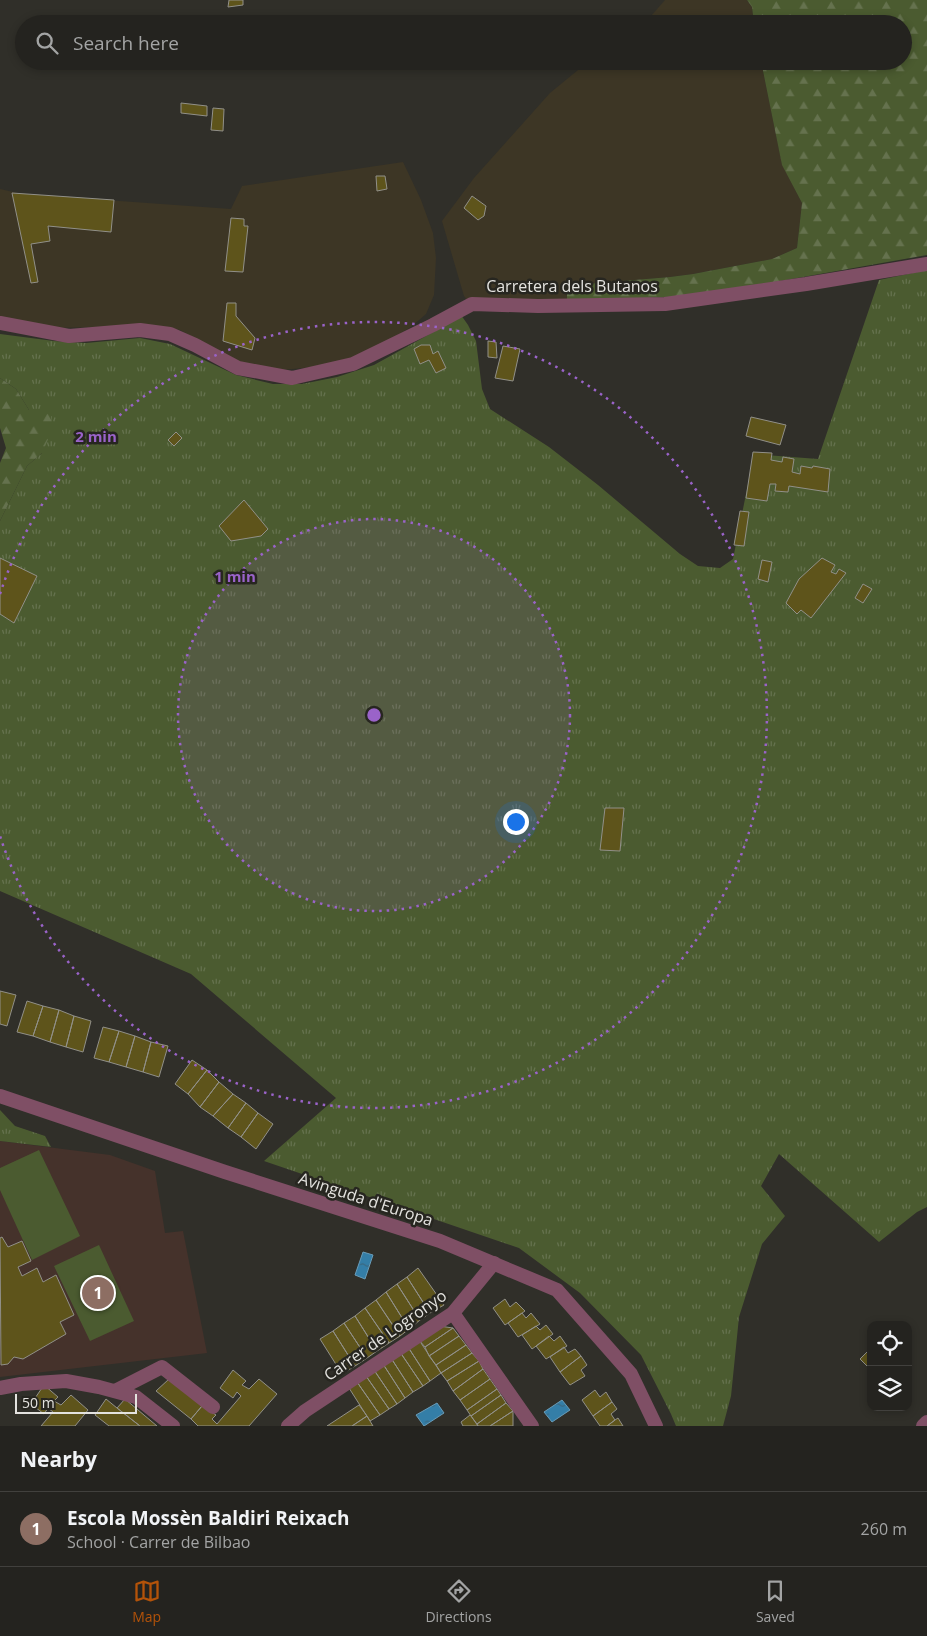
<!DOCTYPE html>
<meta charset="utf-8">
<style>
:root{--surface:#24231f;--page:#302f2c;--text:#f1f3f6;--muted:#a3a4a4;--line:#41403d;--accent:#b45309}
body{margin:0;font-family:"Open Sans",sans-serif;background:var(--page);color:var(--text)}
.controls{position:absolute;right:15px;bottom:15px;display:grid;overflow:hidden;border-radius:10px;box-shadow:0 2px 8px #0003}
.controls button{width:45px;height:45px;display:grid;place-items:center;padding:0;border:0;border-bottom:1px solid var(--line);background:var(--surface);color:var(--text);font:25px sans-serif}
.scale{position:absolute;left:15px;bottom:12px;width:122px;box-sizing:border-box;padding-left:5px;border:2px solid #e4e3df;border-top:0;font-size:14px;line-height:18px;white-space:nowrap;color:#e4e3df;-webkit-text-stroke:4px #272620;paint-order:stroke}
.you{position:absolute;left:515px;top:821px;width:18px;height:18px;margin:-12px;border:4px solid #fff;border-radius:50%;background:#1a73e8;box-shadow:0 0 0 8px #1a73e833}
.badge{display:grid;place-items:center;width:32px;height:32px;border-radius:50%;background:var(--accent);color:#fff;font-size:16px;font-weight:700}
.pin{position:absolute;translate:-50% -50%;border:2px solid #fff;box-shadow:0 1px 5px #0006}
.list{margin:0;padding:0;list-style:none}
h2{display:flex;justify-content:space-between;align-items:center;height:65px;margin:0;padding:0 20px;font-size:21px}
h2 small{font-size:16px;font-weight:400;color:var(--muted)}
.list li{display:grid;grid-template-columns:32px 1fr auto;gap:15px;align-items:center;box-sizing:border-box;height:75px;padding:0 20px;border-top:1px solid var(--line)}
.list b{display:block;font-size:19px;white-space:nowrap}
.list p{margin:0;font-size:16px;white-space:nowrap;color:var(--muted)}
.list em{font-size:16px;font-style:normal;color:var(--muted)}
.icon{flex:none;width:28px;height:28px;fill:none;stroke:currentColor;stroke-width:2;stroke-linecap:round;stroke-linejoin:round}
.map{position:relative;flex:none;width:927px;height:1426px;overflow:hidden}
.search{position:absolute;background:var(--surface);box-shadow:0 2px 8px #0003;left:15px;right:15px;top:15px;height:55px;display:flex;align-items:center;gap:12px;box-sizing:border-box;padding:0 18px;border-radius:28px;color:var(--muted);font-size:19px}
.sheet{height:140px;background:var(--surface)}
nav{display:flex;justify-content:space-around;align-items:center;box-sizing:border-box;height:70px;border-top:1px solid var(--line);background:var(--surface);font-size:14px;color:var(--muted)}
nav a{display:grid;justify-items:center;gap:2px}
nav .on{color:var(--accent)}
.map>svg:first-child{display:block}
</style>
<div class="map">
<svg width="927" height="1426" viewBox="0 0 927 1426">
<defs>
<pattern id="grass-tufts" width="24" height="20" patternUnits="userSpaceOnUse" patternTransform="scale(1.25)"><rect width="24" height="20" fill="#4b5b30"/><path d="M3 7l-1-3M5 7V3M7 7l1-3M15 17l-1-3M17 17v-4M19 17l1-3" fill="none" stroke="#65724e"/></pattern>
<pattern id="forest-firs" width="22" height="20" patternUnits="userSpaceOnUse" patternTransform="scale(1.25)"><rect width="22" height="20" fill="#4b5b30"/><path d="M5 1l3.5 6h-7zM16 11l3.5 6h-7z" fill="#65724e"/></pattern>
<pattern id="water-ripples" width="26" height="14" patternUnits="userSpaceOnUse" patternTransform="scale(1.25)"><rect width="26" height="14" fill="#347ea7"/><path d="M2 4q2-2 4 0t4 0M15 11q2-2 4 0t4 0" fill="none" stroke="#3a677f"/></pattern>
</defs>
<rect width="100%" height="100%" fill="#302f29"/>
<path fill="#3d3625" d="M665,0H747L752,7L754,24H640L651,16Z
M589,61H761L782,164L802,203L797,248L772,259L693,274L670,277L586,284L567,301L467,300L464,296L442,221L474,178L550,93Z
M403,162L421,200L433,233L436,258L434,295L426,314L411,327L381,345L351,358L313,367L282,370L252,365L231,359L180,330L161,326L52,328L0,319V189L22,194L231,209L242,186Z"/>
<path fill="#45322b" d="M0,1141L110,1155L155,1171L165,1233L183,1231L207,1353L0,1377Z"/>
<path fill="url(#grass-tufts)" d="M927,270V1207L917,1212L879,1242L779,1154L761,1186L785,1216L762,1244L739,1317L731,1396L723,1426H676L671,1414L641,1355L580,1293L519,1248L264,1161L336,1098L191,974L0,891V521L27,466L42,453L29,410L16,389L0,378V334L54,341L86,343L140,338L170,344L236,375L273,384H302L337,377L374,365L437,330L461,315L468,325L476,341L482,389L490,409L549,447L598,485L680,554L698,566L720,568L733,559L754,454L818,459L879,280Z
M0,1110L15,1126L45,1136L51,1147L0,1141Z"/>
<path fill="url(#forest-firs)" d="M747,0H927V255L741,288L673,297L567,301V290L586,284L670,277L693,274L772,259L797,248L802,203L782,165L761,61H903V24H754L752,7Z
M0,378L16,389L29,410L50,411L53,428L42,453L27,466L0,521V463L6,448L0,428Z"/>
<path fill="#4b5b30" d="M39,1150L80,1236L32,1260L0,1190V1168Z
M99,1245L134,1321L90,1341L54,1266Z"/>
<path fill="url(#water-ripples)" stroke="#699cb8" d="M363,1252L373,1255L365,1279L355,1275Z
M562,1400L570,1410L552,1422L544,1412Z
M437,1403L444,1413L424,1426L416,1415Z"/>
<path fill="#5e541b" stroke="#919089" d="M229,0H243V5L228,7Z
M181,103L207,106V116L181,113Z
M213,108L224,109L223,131L211,130Z
M376,176H385L387,189L377,191Z
M12,193L114,200L111,232L48,226L50,241L31,244L38,282L31,283Z
M472,196L486,206L484,216L478,220L464,208Z
M231,218L244,219V226H248L243,272L225,271Z
M227,303H236V316L255,338L252,350L223,341Z
M488,341L496,342L497,358L488,357Z
M421,345H430L433,354L438,351L446,368L436,373L429,360L420,364L414,349Z
M503,346L520,349L513,381L495,378Z
M751,417L786,425L780,445L746,436Z
M176,432L182,438L174,446L168,440Z
M753,452L772,453L771,460L782,462L783,457L794,459L792,472L800,474L801,466L812,468L813,466L830,469L828,492L789,486L788,492L775,491L776,484H770L767,501L746,498Z
M244,500L268,529L261,536L231,541L219,526Z
M740,511L749,512L744,546L734,545Z
M0,558L37,576L14,623L0,614Z
M822,558L835,565L831,572L836,574L839,569L846,573L811,618L801,610L797,614L786,603L799,579Z
M762,560L772,562L768,582L758,579Z
M863,584L872,589L863,603L855,598Z
M605,808H624L620,851L600,850Z
M0,991L16,995L7,1026L0,1024Z
M27,1001L43,1006L33,1036L17,1032Z
M43,1006L59,1010L50,1042L33,1036Z
M59,1010L74,1016L66,1047L50,1042Z
M74,1016L91,1021L83,1052L66,1047Z
M103,1027L119,1031L109,1062L94,1058Z
M119,1031L135,1036L126,1067L109,1062Z
M135,1036L151,1042L143,1072L126,1067Z
M151,1042L168,1046L159,1077L143,1072Z
M192,1060L207,1070L188,1094L175,1084Z
M207,1070L219,1082L200,1107L188,1094Z
M219,1082L233,1094L213,1116L200,1107Z
M233,1094L246,1103L228,1128L213,1116Z
M246,1103L258,1113L241,1137L228,1128Z
M258,1113L273,1124L256,1149L241,1137Z
M2,1237L8,1247L22,1241L31,1261L18,1267L22,1276L37,1268L43,1282L56,1275L74,1315L60,1322L66,1334L23,1359L14,1357L8,1364L1,1365L0,1238Z
M418,1268L444,1305L430,1313L407,1277Z
M407,1277L430,1313L420,1320L397,1284Z
M397,1284L420,1320L409,1329L386,1292Z
M386,1292L409,1329L400,1336L376,1300Z
M505,1299L510,1307L516,1302L525,1311L505,1325L493,1308Z
M376,1300L400,1336L389,1343L365,1308Z
M365,1308L389,1343L377,1351L355,1316Z
M522,1313L526,1318L531,1313L540,1324L518,1337L508,1323Z
M355,1316L377,1351L367,1358L344,1323Z
M344,1323L367,1358L355,1366L333,1331Z
M546,1325L553,1334L532,1349L522,1335L536,1326L540,1330Z
M439,1326L453,1328L425,1347L419,1340Z
M453,1328L459,1336L429,1356L425,1347Z
M333,1331L355,1366L342,1374L320,1339Z
M459,1336L466,1345L436,1365L429,1356Z
M549,1336L554,1341L560,1336L567,1346L546,1359L536,1346Z
M419,1340L441,1373L430,1381L408,1347Z
M466,1345L472,1353L441,1373L436,1365Z
M408,1347L430,1381L423,1386L400,1352Z
M564,1347L568,1353L575,1349L581,1356L560,1372L550,1357Z
M868,1351L871,1353V1370L860,1359Z
M400,1352L423,1386L413,1392L391,1358Z
M472,1353L479,1361L447,1381L441,1373Z
M581,1356L587,1365L581,1370L585,1376L570,1385L560,1372Z
M391,1358L413,1392L405,1398L383,1364Z
M479,1361L483,1369L453,1391L447,1381Z
M383,1364L405,1398L397,1404L374,1370Z
M483,1369L490,1379L460,1400L453,1391Z
M233,1370L246,1381L242,1385L249,1389L259,1379L277,1394L249,1426H198L191,1419L202,1406L216,1415L212,1419L217,1424L241,1396L237,1392L233,1398L220,1388Z
M374,1370L397,1404L389,1409L366,1376Z
M366,1376L389,1409L380,1415L357,1382Z
M169,1379L202,1406L191,1419L156,1391Z
M490,1379L497,1389L467,1410L460,1400Z
M357,1382L380,1415L370,1421L349,1388Z
M44,1385L58,1397L54,1401L61,1405L71,1395L88,1410L75,1426H41L53,1412L48,1408L44,1414L31,1404Z
M497,1389L501,1395L471,1416L467,1410Z
M595,1390L600,1397L606,1392L612,1402L593,1416L582,1400Z
M501,1395L506,1403L477,1424L471,1416Z
M106,1399L117,1408L140,1426H109L95,1415Z
M125,1399L157,1426H140L117,1408Z
M612,1402L617,1409L611,1414L615,1420L607,1426H600L593,1416Z
M506,1403L513,1411L490,1426H478L477,1424Z
M359,1405L367,1416L352,1426H327Z
M513,1411V1426H490Z
M470,1415L471,1416L478,1426H463L461,1422Z
M367,1416L373,1426H352Z
M618,1418L623,1426H607L615,1420Z"/>
<g fill="none" stroke-linecap="round" stroke-linejoin="round">
<path stroke="#7f4f65" stroke-width="14" d="M0,323L69,336L140,330L170,334L195,345L238,368L292,378L353,364L433,325L472,304L538,306L665,304L806,284L927,264
M453,1313L532,1426
M0,1388L21,1384L66,1381L99,1387L136,1397L173,1426
M115,1391L162,1367L213,1407
M288,1426L305,1411L453,1313L494,1263
M923,1426L927,1422"/>
<path stroke="#7f4f65" stroke-width="14" d="M0,1096L225,1172L440,1241L557,1290L631,1374L656,1426"/>
</g>
<circle cx="374" cy="715" r="196" fill="#9a63c9" fill-opacity=".12"/>
<g fill="none" stroke="#9a63c9" stroke-width="2.5" stroke-dasharray="2.5 5">
<circle cx="374" cy="715" r="196"/>
<path d="M0 594A393 393 0 1 1 0 836"/>
</g>
<g text-anchor="middle" stroke-width="5" stroke-linejoin="round" paint-order="stroke">
<g font-size="16" fill="#e4e3df" stroke="#272620">
<text x="572" y="292">Carretera dels Butanos</text>
<text transform="translate(366 1199) rotate(18)" y="6">Avinguda d'Europa</text>
<text transform="translate(385 1335) rotate(-35)" y="6">Carrer de Logronyo</text>
</g>
</g>
<circle cx="374" cy="715" r="8" fill="#9a63c9" stroke="#272620" stroke-width="2.5"/>
<g font-size="15" text-anchor="middle" font-weight="bold" fill="#9a63c9" stroke="#272620" stroke-width="5" stroke-linejoin="round" paint-order="stroke">
<text x="96" y="442">2 min</text>
<text x="235" y="582">1 min</text>
</g>
</svg>
<div class="controls">
<button><svg class="icon" aria-label="locate" viewBox="0 0 24 24"><circle cx="12" cy="12" r="6"/><path d="M12 2v4M12 18v4M2 12h4M18 12h4"/></svg></button>
<button><svg class="icon" aria-label="layers" viewBox="0 0 24 24"><path d="M12 4l9 5-9 5-9-5zM3 14l9 5 9-5"/></svg></button>
</div>
<div class="scale">50 m</div>
<div class="you"></div>
<div class="pin badge" style="left:98px;top:1293px;background:#8d6e63">1</div>
<div class="search"><svg class="icon" aria-label="search" viewBox="0 0 24 24"><circle cx="10" cy="10" r="6"/><path d="M15 15l6 6"/></svg>Search here</div>
</div>
<section class="sheet">
<h2>Nearby<small></small></h2>
<ul class="list">
<li><span class="badge" style="background:#8d6e63">1</span><div><b>Escola Mossèn Baldiri Reixach</b><p>School · Carrer de Bilbao</p></div><em>260 m</em></li>
</ul>
</section>
<nav>
<a class="on"><svg class="icon" aria-label="map" viewBox="0 0 24 24"><path d="M3 6l6-2 6 2 6-2v14l-6 2-6-2-6 2zM9 4v14M15 6v14"/></svg>Map</a>
<a><svg class="icon" aria-label="directions" viewBox="0 0 24 24"><path d="M12 3l9 9-9 9-9-9zM9 14v-3h6M13 9l2 2-2 2"/></svg>Directions</a>
<a><svg class="icon" aria-label="saved" viewBox="0 0 24 24"><path d="M7 4h10v16l-5-4-5 4z"/></svg>Saved</a>
</nav>
